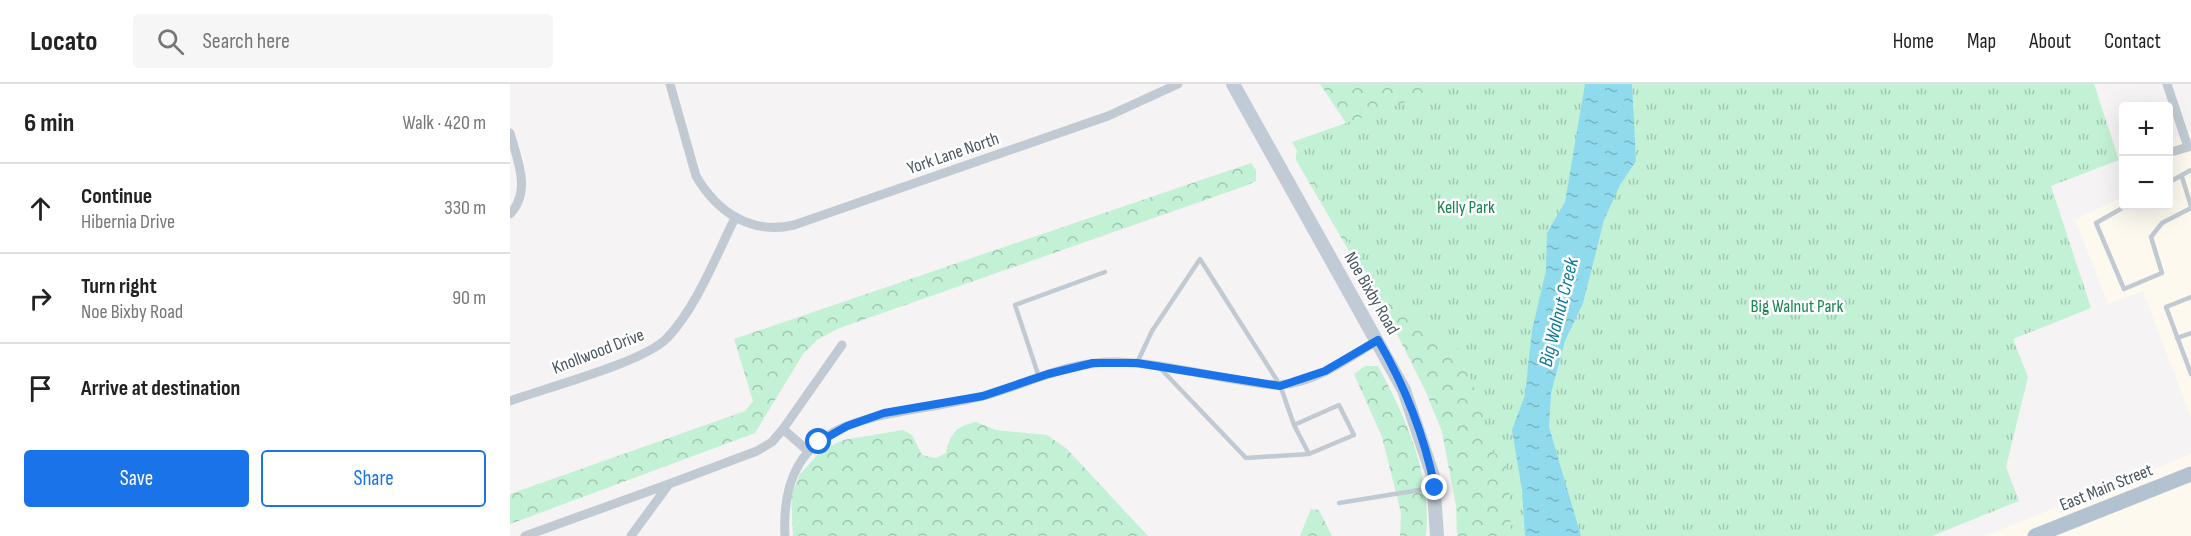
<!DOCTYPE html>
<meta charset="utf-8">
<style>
:root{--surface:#fff;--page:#f6f6f6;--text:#222;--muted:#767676;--line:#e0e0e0;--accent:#1a73e8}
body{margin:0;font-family:"Sofia Sans Condensed",sans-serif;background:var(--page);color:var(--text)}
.controls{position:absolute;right:18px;top:18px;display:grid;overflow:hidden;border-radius:6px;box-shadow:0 6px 24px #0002}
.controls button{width:54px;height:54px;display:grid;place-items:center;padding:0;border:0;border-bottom:2px solid var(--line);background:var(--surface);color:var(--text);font:30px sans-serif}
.stop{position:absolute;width:18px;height:18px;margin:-14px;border:4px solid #1a73e8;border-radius:50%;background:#fff}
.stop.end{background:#1a73e8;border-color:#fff;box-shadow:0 2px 6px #0008}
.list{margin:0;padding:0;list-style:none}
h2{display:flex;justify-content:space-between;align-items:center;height:78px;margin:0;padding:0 24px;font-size:26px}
h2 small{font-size:20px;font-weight:400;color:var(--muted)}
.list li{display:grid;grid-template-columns:39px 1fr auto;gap:18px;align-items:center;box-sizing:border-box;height:90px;padding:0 24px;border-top:2px solid var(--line)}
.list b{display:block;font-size:22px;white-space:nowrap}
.list p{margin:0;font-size:20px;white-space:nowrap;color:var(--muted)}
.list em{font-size:20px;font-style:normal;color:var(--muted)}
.actions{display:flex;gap:12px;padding:18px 24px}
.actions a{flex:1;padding:14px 0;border:2px solid var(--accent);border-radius:6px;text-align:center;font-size:21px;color:var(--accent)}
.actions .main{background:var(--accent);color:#fff}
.icon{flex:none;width:33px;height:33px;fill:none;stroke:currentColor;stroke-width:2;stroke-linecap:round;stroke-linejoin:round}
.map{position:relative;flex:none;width:1681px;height:452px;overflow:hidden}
header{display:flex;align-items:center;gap:36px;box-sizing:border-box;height:84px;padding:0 30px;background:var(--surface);border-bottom:2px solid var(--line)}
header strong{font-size:28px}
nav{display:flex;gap:33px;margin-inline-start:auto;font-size:21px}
.search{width:420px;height:54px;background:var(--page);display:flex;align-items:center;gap:15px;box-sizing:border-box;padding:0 21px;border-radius:6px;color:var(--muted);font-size:22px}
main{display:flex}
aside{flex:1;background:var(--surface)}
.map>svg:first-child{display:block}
</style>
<header>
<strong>Locato</strong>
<div class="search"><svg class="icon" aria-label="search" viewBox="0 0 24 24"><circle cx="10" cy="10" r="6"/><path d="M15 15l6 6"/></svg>Search here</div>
<nav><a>Home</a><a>Map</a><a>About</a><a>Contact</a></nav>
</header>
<main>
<aside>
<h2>6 min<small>Walk · 420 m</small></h2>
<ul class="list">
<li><svg class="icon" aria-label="ahead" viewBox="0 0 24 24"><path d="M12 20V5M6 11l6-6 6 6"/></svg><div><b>Continue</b><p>Hibernia Drive</p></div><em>330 m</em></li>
<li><svg class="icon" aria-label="right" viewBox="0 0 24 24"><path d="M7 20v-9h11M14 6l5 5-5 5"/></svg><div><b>Turn right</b><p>Noe Bixby Road</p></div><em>90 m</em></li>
<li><svg class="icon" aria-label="arrive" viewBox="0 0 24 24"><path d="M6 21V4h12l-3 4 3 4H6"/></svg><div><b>Arrive at destination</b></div></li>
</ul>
<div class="actions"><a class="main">Save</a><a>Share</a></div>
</aside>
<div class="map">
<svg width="1681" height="452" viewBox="0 0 1681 452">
<defs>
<pattern id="forest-crowns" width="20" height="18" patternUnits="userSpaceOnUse" patternTransform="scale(1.5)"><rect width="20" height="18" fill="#c3f1d5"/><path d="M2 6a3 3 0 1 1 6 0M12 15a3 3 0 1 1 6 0" fill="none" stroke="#a0c6b0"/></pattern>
<pattern id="park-tufts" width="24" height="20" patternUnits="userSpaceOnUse" patternTransform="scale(1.5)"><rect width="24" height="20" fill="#c3f1d5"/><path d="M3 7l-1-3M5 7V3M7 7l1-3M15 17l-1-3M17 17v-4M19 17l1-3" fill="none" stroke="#a0c6b0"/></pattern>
<pattern id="water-ripples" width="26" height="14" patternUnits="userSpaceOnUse" patternTransform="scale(1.5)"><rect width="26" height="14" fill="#90daee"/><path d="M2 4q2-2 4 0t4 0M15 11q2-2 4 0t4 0" fill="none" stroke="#78b4c4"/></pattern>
</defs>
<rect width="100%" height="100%" fill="#f5f3f3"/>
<path fill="#fdf9ef" d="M1681,48V334L1633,207L1598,220L1565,135L1613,113L1614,122H1658L1659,63L1666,53Z
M1681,370V452H1474Z"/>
<path fill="url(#forest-crowns)" d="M810,0H1075L1015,452H947L946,422L932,348L916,308L885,246L786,76V69L834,45L836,39Z
M741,79L746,86V97L735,102L327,245L307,256L293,270L245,349L0,440V410L235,327L243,317L224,255Z
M855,282H868C896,334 922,391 916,452H890L891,429L872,353L844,290Z
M466,338L486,346L537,351L557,365L638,452H283L281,411L290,390L312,366L333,356L393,346L402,351L412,371L426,374L436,369C440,350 446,342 466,338Z
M801,425L809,426L822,452H790Z"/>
<path fill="url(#park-tufts)" d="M947,0H1584L1609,76L1541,102L1581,224L1503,255L1518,293L1496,383L1509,417L1422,452H1001L999,400L994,369L983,370C974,329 961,292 943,254L931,261L861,197L782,58Z"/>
<path fill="url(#water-ripples)" d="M1075,0H1122L1126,77L1110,101L1094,136L1073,219L1055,257L1041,309L1039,343L1071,452H1015L1012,406L1002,346L1015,311L1022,246L1036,187L1037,149L1055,118Z"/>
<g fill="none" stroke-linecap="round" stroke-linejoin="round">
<path stroke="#c1cad2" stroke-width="4.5" d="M1672,93L1681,122
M1658,99L1681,86
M1616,122L1586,139L1614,205L1652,189L1641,153L1652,139L1681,124
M1681,213L1656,223L1681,290
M1667,254L1681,249
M627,279L642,247L690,175L770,301L784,341L829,321L844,351L799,370L736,374L650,284
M529,293L505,221L595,188
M784,341L799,370
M829,419L922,404"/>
<path stroke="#c1cad2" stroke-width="9" d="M160,0L186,92C207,128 241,151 284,141L598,32L668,0
M1657,0L1678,63
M0,49C7,75 22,107 0,130
M1665,67L1681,62
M0,317C35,304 135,278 157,254C186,224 206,172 225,134
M273,345L332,261
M15,452L159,400
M121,452L159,400L247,367L262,358L273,345L298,367
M275,452C268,321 382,336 473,312C517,300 561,276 608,278C649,279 693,291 734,297C745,298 759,302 770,301C805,299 839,274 868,256"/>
<path stroke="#c1cbd6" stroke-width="14" d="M723,0L894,306L923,392L927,452"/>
<path stroke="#b3c2d1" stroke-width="15" d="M1525,452L1681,390"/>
</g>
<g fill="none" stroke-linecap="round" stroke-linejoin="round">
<path stroke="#1a73e8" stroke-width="8" d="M309,358L337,342L374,329L473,312L538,290L583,279H627L770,302L815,287L868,256C895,302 914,351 925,404"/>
</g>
<g text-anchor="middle" stroke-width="5" stroke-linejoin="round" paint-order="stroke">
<g font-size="18" fill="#4a5661" stroke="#fff">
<text transform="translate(443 69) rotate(-19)" y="6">York Lane North</text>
<text transform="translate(862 209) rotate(60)" y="6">Noe Bixby Road</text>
<text transform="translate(88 267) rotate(-21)" y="6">Knollwood Drive</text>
<text transform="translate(1596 403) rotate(-22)" y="6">East Main Street</text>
</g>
<g font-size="18" fill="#17864f" stroke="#fff">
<text x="956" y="129">Kelly Park</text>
<text x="1287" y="228">Big Walnut Park</text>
</g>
<g font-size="20" font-style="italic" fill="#0c7c9b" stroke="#fff">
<text transform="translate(1048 228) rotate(-76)" y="7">Big Walnut Creek</text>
</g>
</g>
</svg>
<div class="controls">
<button>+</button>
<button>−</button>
</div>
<div class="stop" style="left:309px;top:358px"></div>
<div class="stop end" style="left:925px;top:404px"></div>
</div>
</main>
